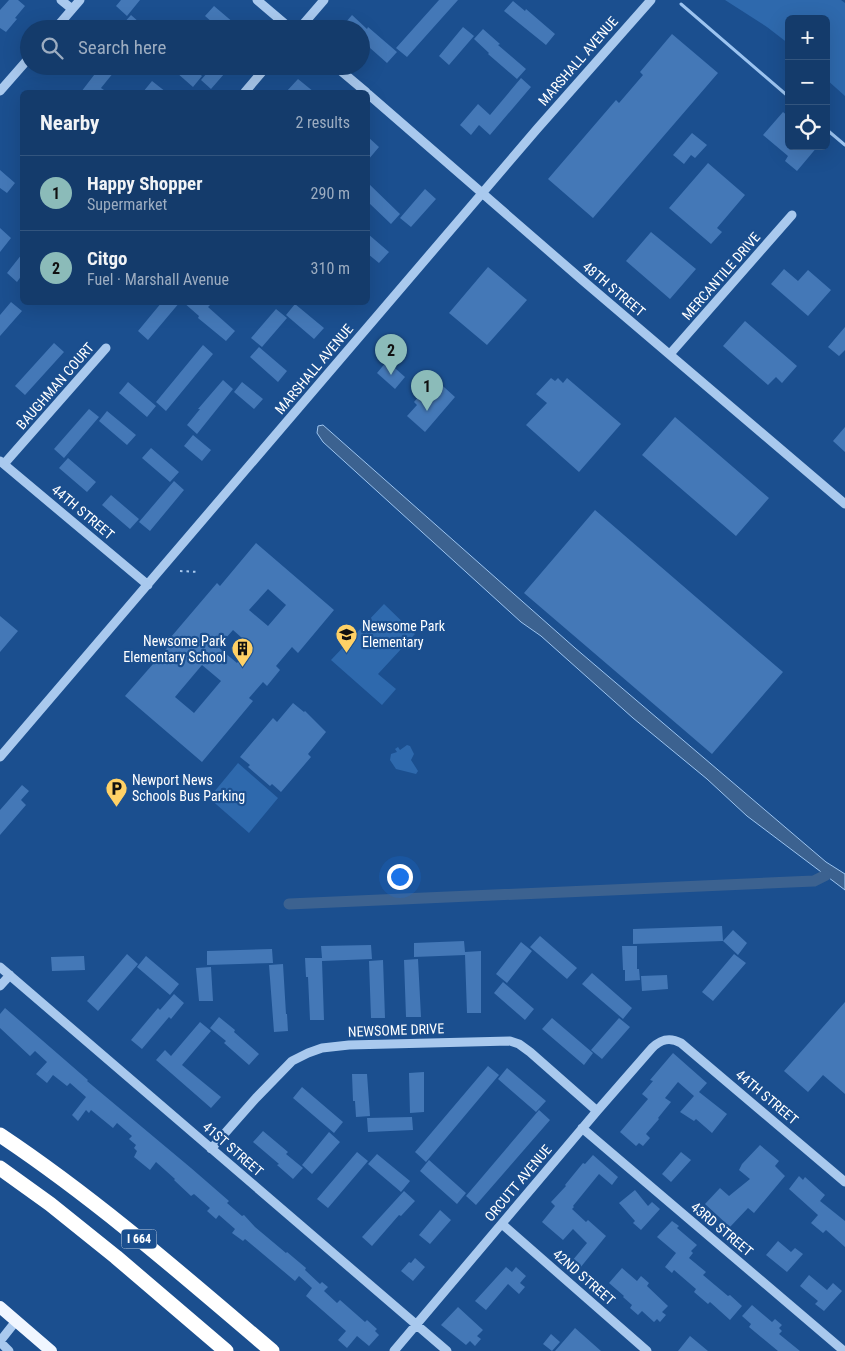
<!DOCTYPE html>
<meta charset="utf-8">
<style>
:root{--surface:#143b6b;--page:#1d4271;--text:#f1f3f6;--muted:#9dadc1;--line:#33557e;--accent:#8bbbb9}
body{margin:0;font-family:"Roboto Condensed",sans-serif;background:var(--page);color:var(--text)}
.controls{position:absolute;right:15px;top:15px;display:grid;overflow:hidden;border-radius:8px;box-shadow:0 5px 20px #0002}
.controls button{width:45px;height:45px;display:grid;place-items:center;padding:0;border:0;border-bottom:1px solid var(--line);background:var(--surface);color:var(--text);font:25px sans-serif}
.you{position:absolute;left:399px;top:876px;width:18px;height:18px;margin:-12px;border:4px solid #fff;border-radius:50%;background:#1a73e8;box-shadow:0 0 0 8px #1a73e833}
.badge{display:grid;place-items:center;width:32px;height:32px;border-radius:50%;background:var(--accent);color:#111;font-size:16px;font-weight:700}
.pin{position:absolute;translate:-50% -41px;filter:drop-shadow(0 1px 2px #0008)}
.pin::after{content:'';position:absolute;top:26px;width:18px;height:15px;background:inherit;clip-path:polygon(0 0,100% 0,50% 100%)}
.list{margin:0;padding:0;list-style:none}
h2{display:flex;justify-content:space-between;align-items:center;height:65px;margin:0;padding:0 20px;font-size:21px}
h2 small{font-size:16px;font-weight:400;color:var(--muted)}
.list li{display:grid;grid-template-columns:32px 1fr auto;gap:15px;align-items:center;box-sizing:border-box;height:75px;padding:0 20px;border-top:1px solid var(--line)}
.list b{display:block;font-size:19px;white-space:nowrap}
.list p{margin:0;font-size:16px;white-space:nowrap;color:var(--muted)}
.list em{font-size:16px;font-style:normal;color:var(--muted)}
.icon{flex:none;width:28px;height:28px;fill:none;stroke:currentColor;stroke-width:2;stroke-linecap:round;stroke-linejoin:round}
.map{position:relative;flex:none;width:845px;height:1351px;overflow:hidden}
.search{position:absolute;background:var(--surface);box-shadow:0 5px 20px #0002;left:20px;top:20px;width:350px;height:55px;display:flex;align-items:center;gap:12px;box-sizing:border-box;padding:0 18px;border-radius:28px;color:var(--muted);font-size:19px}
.panel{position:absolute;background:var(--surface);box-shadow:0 5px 20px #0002;left:20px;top:90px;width:350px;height:215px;border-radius:8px}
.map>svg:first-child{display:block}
</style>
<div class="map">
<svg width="845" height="1351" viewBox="0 0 845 1351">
<rect width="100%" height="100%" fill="#1b4f8f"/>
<path fill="#2e69ad" d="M725,0H841L845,3V96L826,79V19H789V44L767,27Z
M384,604L415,634L378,674L396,689L382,705L331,660Z
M407,745L410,746L414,754L411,760L418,771L416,774L396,769L390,760L391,754L397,752L395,749L398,747L400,750Z
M238,763L278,798L249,833L209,798Z"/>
<path fill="#3c6290" stroke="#9cc4f0" d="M323,425L575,648L826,862L845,874V890L747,816L707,779L633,718L541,636L521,622L323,442L317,433L318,426Z"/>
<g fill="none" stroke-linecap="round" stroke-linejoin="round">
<path stroke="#9cc4f0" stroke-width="3" d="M681,4L789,97
M826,129L845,145"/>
<path stroke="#3c6290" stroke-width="11" d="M289,904L814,881L826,875"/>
</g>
<path fill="#4478b7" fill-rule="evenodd" d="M9,0H18L25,6L15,18L17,19L6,32L0,28V10Z
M121,0H140L127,16L116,6Z
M439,0H458L407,57L396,48Z
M513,1L525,11L526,9L555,34L546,45L504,11Z
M214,6L241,29H220L205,16Z
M131,15L147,29H126L122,25Z
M352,15L367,29L368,27L397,52L387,63L361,40V29H340Z
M463,27L474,36L449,65L439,56Z
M483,29L500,44L498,45L526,69L517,79L488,54L489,53L474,39Z
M672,34L718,73L593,218L548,179L616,100L619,103L643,75L640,72Z
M101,66H107L114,72L101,88L107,92H81Z
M169,66H191L202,76L193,87Z
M213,66H231L211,89L201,80Z
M521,78L531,87L490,135L479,125L471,135L460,125L478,104L490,115Z
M298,79L314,92H286Z
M152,81L166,92H143Z
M783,112L789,117V146H818L797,171L785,161L788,156L763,135Z
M692,133L707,145L695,158L691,155L684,164L673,155Z
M368,137L379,147L368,160Z
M708,163L745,195L717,228L722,232L711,244L669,208Z
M0,170L15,183L7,193L0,188Z
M368,183L400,214L391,224L368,202Z
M425,189L436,199L411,227L400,218Z
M0,228L11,238L0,252Z
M651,232L696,269L670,299L626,261Z
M368,234L389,252L379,263L368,254Z
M22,254V275L17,282L7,273Z
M488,267L527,300L487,345L449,313Z
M784,269L798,281L808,270L831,290L808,316L771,284Z
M11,302L22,311L0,336V315Z
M162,302H180L148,340L138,331Z
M183,302H213L208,307L235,331L226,341L198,318L199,316Z
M295,304L324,328L314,339L286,315Z
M276,309L287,318L262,347L251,338Z
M745,321L797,366L782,383L776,377L768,385L723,346Z
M845,327V350L839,356L828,347Z
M54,343L64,352L25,395L15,386Z
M203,345L213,354L166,411L156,402Z
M259,347L287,371L278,382L250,357Z
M387,361L405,377L395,389L377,373Z
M434,378L455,397L425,432L407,416L417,405L414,402Z
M551,378L555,381L558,378L563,383L567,378L621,424L579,472L526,425L547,403L536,394Z
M223,380L233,389L197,434L187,425L200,409H198Z
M128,382L156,406L147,417L119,393Z
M242,382L263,399L254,409L234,392Z
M89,409L99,417L64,458L54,449Z
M107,411L136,435L127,445L99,421Z
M675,417L769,498L736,536L642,455Z
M845,427V452L833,441Z
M193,435L211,450L202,461L184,446Z
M151,448L179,472L170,482L142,458Z
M68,458L96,482L87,492L59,468Z
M174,481L184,490L150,531L139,522Z
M111,495L139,519L130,529L102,505Z
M595,510L783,672L712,754L524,593Z
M256,543L334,610L298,653L292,647L276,666L280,670L267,686L263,682L249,698L253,701L202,762L125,696L174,640L171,637L217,583L220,586ZM268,589L286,605L268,626L249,610ZM233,630L251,646L237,663L218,647ZM202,665L221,681L194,713L175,697Z
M0,616L18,631L0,652Z
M293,703L304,712L305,711L326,732L308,754L311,757L281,792L272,784L270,786L248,767L250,765L240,757L273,718L277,722Z
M22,785L29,791L21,800L26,805L0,835V810Z
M722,926L723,941L633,944V929Z
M733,930L747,943L738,955L723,941Z
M540,936L577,968L567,979L530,947Z
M464,941L465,952L481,951V1013H467L465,955L414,957V943Z
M521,942L532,951L507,983L496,974Z
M371,945L372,959L322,961L324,1020H310L308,977H306L305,958H322L321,946Z
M622,946H637V969H639L640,980L625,981V970H623Z
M272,949L273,963L207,965V951Z
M127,954L138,964L98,1011L87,1001Z
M734,954L746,963L713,1001L702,992Z
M84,956L85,970L52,971L51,957Z
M146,956L179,984L170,995L137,967Z
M418,959L421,1017H406L404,960Z
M383,960L385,1018H371L369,961Z
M283,964L286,1014H287L288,1031L274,1032L269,965Z
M211,967L213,1001H199L196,968Z
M592,973L632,1008L623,1019L582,984Z
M667,975L668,989L642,991L641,976Z
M503,982L534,1009L525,1020L494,993Z
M174,994L184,1003L171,1019L169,1017L142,1049L131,1040L158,1008L160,1010Z
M845,1002V1094L823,1075L808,1092L784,1071Z
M5,1008L88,1080L87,1081L191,1168L229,1201L227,1203L242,1216L244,1215L255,1227L286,1253L287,1252L306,1268L305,1270L320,1284L322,1282L328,1287L324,1291L337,1303L340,1300L365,1322L367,1320L377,1329L375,1331L379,1335L369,1346L357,1336L347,1348L338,1340L346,1331L306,1296L312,1288L299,1276L295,1281L245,1239L243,1241L232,1233L235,1229L219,1215L216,1219L207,1211L210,1208L194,1194L191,1196L174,1180L175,1179L156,1162L150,1170L134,1157L137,1151L134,1148L136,1145L129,1139L132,1136L117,1123L113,1128L91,1110L89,1113L86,1110L78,1121L72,1115L86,1097L70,1083L67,1086L53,1075L47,1083L36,1074L47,1062L35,1051L30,1056L0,1028V1014Z
M219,1017L235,1030L234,1032L259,1054L249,1065L224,1043L226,1041L210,1028Z
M552,1018L593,1053L584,1065L542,1029Z
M619,1018L630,1027L602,1059L591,1050Z
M200,1022L211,1031L182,1065L221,1097L211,1108L156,1060L165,1050L171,1056Z
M673,1053L707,1083L699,1092L727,1114L712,1133L696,1119L694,1121L680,1112L694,1096L678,1082L665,1098L671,1102L658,1118L659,1119L646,1134L650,1138L643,1146L639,1143L636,1146L620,1132L648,1099L642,1094L653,1081L650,1080Z
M488,1066L499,1075L426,1162L415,1152Z
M507,1068L546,1101L536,1112L498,1079Z
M424,1072V1112L410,1113L409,1073Z
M352,1074H367L370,1116L356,1117L355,1101H353Z
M302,1087L343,1122L334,1133L293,1098Z
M539,1110L550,1120L476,1205L466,1196Z
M412,1117L413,1130L368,1132L367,1118Z
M263,1131L288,1152L286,1154L303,1168L293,1179L277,1165L279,1164L253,1142Z
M329,1132L340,1142L312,1174L302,1165Z
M760,1145L779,1161L775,1166L785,1176L754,1213L748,1208L730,1227L705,1204L720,1188L729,1196L750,1179L739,1170L742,1164Z
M357,1152L368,1161L328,1208L317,1199Z
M681,1152L691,1160L671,1182L662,1174Z
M377,1154L410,1181L401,1192L368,1164Z
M593,1155L618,1177L612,1185L599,1174L573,1206L574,1207L572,1209L586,1222L588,1220L606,1236L580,1268L572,1261L587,1243L573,1229L563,1240L542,1222L555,1206L551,1202L566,1186L565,1185L583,1163L585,1164Z
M429,1160L466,1193L457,1204L420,1171Z
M799,1176L803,1180L805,1177L825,1195L820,1201L845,1221V1247L826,1230L823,1233L811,1223L818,1215L789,1189Z
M635,1190L648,1206L652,1202L660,1209L641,1230L633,1223L635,1221L619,1203Z
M404,1191L415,1201L401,1216L399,1215L372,1246L362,1237Z
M440,1210L451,1220L430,1244L419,1235Z
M672,1221L679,1226L677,1228L697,1245L691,1251L693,1253L689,1258L706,1272L703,1275L728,1296L730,1295L742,1306L730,1320L710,1302L708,1304L694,1292L696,1289L674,1270L672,1273L665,1267L676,1253L657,1237Z
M778,1241L791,1252L795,1248L803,1254L787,1272L766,1255Z
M415,1258L425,1267L413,1281L401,1271L409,1262L411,1263Z
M506,1267L512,1272L516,1267L526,1276L520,1283L525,1287L519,1294L508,1284L486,1310L475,1301Z
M622,1268L637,1281L641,1276L649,1283L647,1286L668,1306L662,1312L666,1315L660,1322L657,1319L654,1322L642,1311L638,1315L630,1308L632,1305L623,1297L624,1296L609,1283Z
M809,1275L827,1290L833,1283L842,1291L824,1311L815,1304L818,1301L800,1286Z
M752,1305L772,1322L775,1319L782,1325L779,1328L782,1331L779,1334L800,1351H778L749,1327L751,1324L742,1316Z
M458,1307L483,1330L477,1336L481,1339L475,1346L470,1341L466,1345L441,1325Z
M575,1328L601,1351H555Z
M551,1334L560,1342L552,1351L543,1344Z
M690,1336L708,1351H678Z"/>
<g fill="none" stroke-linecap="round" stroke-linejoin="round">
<path stroke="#a9c9ee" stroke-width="2" stroke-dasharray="2.5 4" stroke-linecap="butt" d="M180,571L198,572"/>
<path stroke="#a9c9ee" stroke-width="9" d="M61,0L72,9
M257,0L291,29
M55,29L80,0
M299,29L324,0
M335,66L366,92
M0,91L29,58
M245,92L267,66
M368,94L581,279L845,504
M670,354L792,215
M0,461L148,585
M4,464L106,348
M0,757L537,129L651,0
M0,967L447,1351
M0,986L10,975
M582,1128L844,1351
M211,1149L256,1098L292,1061L308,1053L322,1048L349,1045L510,1041L519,1044L530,1052L597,1111
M502,1224L647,1351
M9,1351L1,1343V1340L16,1321
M394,1351L597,1111L652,1048C661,1039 670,1037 681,1043L845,1182"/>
<path stroke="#f0f6ff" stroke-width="12" d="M0,1307L51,1351"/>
<path stroke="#fff" stroke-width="15" d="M0,1135C96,1199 184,1276 272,1351
M0,1168L50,1204L116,1257L226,1351"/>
</g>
<defs>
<symbol id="school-pin" viewBox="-11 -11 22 30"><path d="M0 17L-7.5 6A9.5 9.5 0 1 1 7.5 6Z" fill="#ffd166" stroke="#1b4f8f"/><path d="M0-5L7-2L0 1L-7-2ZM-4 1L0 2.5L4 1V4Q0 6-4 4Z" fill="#111"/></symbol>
<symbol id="building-pin" viewBox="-11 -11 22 30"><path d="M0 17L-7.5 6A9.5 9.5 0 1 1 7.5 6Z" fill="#ffd166" stroke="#1b4f8f"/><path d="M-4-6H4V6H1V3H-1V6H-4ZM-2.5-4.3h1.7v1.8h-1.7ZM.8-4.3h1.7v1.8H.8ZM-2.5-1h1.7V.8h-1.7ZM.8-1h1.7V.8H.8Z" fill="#111"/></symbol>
<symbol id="parking-pin" viewBox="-11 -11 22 30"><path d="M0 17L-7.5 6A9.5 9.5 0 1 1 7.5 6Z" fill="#ffd166" stroke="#1b4f8f"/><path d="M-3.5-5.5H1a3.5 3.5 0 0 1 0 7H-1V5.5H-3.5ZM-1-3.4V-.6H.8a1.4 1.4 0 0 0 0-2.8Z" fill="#111"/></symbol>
</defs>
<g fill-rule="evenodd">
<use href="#school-pin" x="334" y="622" width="25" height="34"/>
<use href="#building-pin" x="230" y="636" width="25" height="34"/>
<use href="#parking-pin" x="104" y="776" width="25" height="34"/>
</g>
<g text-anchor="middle" stroke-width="4.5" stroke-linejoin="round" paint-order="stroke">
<rect fill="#1b4f8f" stroke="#bbcadd" stroke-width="1" x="121.5" y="1229.5" width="35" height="19" rx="4"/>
<g font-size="12" font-weight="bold" fill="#fff">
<text x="139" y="1243">I 664</text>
</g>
<g font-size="14" fill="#fff" stroke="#1b4f8f">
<text transform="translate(578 61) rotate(-49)" y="5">MARSHALL AVENUE</text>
<text transform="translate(721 276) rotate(-49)" y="5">MERCANTILE DRIVE</text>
<text transform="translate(614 289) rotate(40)" y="5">48TH STREET</text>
<text transform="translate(314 369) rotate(-50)" y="5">MARSHALL AVENUE</text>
<text transform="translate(55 386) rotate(-49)" y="5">BAUGHMAN COURT</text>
<text transform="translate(83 512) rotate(40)" y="5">44TH STREET</text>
<text transform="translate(396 1030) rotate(-2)" y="5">NEWSOME DRIVE</text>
<text transform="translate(767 1097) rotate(40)" y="5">44TH STREET</text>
<text transform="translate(233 1149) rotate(41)" y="5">41ST STREET</text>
<text transform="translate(518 1183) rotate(-50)" y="5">ORCUTT AVENUE</text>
<text transform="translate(722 1229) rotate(40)" y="5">43RD STREET</text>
<text transform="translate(584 1277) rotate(41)" y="5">42ND STREET</text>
</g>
<g font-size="14" fill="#fff" stroke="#1b4f8f" text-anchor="start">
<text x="362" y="631">Newsome Park<tspan x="362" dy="16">Elementary</tspan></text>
<text x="226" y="646" text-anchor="end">Newsome Park<tspan x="226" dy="16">Elementary School</tspan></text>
<text x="132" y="785">Newport News<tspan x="132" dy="16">Schools Bus Parking</tspan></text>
</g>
</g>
</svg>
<div class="controls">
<button>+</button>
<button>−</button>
<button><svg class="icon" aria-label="locate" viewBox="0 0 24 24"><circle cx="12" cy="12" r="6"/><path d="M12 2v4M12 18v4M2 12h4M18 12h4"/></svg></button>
</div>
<div class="you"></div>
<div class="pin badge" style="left:427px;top:411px">1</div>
<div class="pin badge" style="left:391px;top:375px">2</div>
<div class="search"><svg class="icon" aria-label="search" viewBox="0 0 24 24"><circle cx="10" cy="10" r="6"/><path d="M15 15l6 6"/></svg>Search here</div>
<section class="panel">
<h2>Nearby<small>2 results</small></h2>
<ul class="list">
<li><span class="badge">1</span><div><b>Happy Shopper</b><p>Supermarket</p></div><em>290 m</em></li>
<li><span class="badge">2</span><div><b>Citgo</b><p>Fuel · Marshall Avenue</p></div><em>310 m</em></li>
</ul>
</section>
</div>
